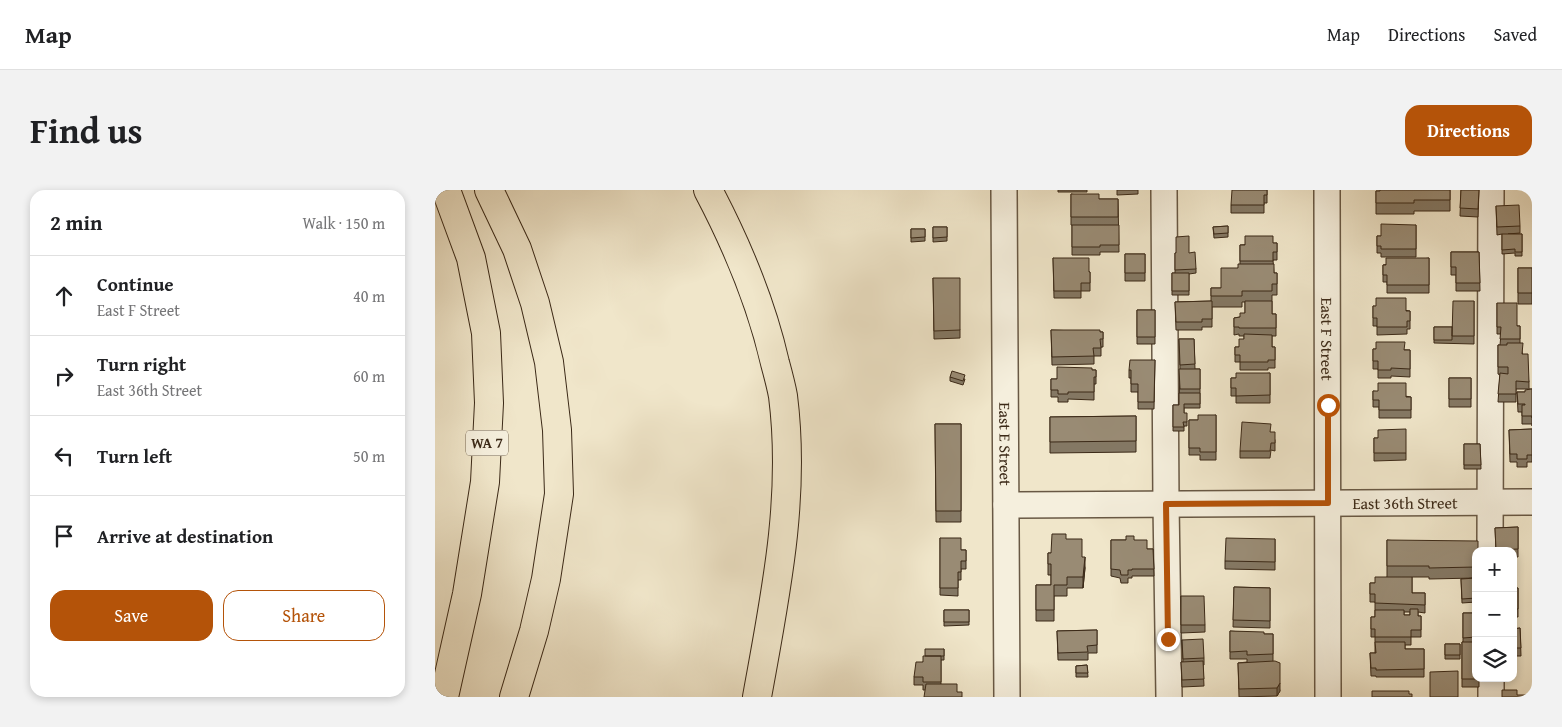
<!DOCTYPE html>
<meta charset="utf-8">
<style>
:root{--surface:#fff;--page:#f2f2f2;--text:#202124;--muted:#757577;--line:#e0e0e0;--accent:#b45309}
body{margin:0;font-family:"Gentium Book Plus",serif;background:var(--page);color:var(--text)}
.controls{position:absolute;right:15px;bottom:15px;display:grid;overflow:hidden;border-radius:10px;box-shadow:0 2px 8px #0003}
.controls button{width:45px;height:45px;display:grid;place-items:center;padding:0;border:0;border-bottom:1px solid var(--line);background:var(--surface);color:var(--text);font:25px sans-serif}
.stop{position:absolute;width:15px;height:15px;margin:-11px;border:4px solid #b45309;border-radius:50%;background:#fff}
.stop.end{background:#b45309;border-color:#fff;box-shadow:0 1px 5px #0008}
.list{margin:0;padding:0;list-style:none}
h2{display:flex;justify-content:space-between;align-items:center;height:65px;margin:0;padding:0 20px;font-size:21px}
h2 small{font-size:16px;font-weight:400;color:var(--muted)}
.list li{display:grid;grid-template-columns:32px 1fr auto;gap:15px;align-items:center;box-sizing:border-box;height:80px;padding:0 20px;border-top:1px solid var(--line)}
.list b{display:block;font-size:19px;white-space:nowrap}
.list p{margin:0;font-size:16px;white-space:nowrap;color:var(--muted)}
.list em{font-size:16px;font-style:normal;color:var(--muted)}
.actions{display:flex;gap:10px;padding:15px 20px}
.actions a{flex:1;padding:11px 0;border:1px solid var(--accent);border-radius:15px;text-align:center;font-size:18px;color:var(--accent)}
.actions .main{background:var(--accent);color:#fff}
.icon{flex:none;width:28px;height:28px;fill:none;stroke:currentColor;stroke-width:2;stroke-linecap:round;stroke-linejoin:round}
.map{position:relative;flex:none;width:1097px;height:507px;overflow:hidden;border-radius:15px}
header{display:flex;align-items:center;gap:30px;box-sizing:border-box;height:70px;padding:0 25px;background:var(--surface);border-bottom:1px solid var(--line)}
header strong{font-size:24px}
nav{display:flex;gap:28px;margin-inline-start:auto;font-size:18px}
.intro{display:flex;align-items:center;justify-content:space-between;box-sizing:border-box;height:120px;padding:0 30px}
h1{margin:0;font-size:35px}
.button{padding:12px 22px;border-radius:15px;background:var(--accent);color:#fff;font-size:18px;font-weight:700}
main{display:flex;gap:30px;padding:0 30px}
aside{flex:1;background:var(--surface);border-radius:15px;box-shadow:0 2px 8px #0003}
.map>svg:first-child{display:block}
</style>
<header>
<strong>Map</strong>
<nav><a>Map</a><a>Directions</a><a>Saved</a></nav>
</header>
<div class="intro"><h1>Find us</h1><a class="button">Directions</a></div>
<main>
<aside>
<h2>2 min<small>Walk · 150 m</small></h2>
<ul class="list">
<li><svg class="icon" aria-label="ahead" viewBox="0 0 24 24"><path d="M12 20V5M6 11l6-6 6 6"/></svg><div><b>Continue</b><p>East F Street</p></div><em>40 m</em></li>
<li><svg class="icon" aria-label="right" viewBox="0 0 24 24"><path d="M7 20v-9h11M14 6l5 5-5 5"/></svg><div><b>Turn right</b><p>East 36th Street</p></div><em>60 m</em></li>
<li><svg class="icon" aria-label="left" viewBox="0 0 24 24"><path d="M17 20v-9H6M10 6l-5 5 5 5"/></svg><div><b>Turn left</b></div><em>50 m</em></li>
<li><svg class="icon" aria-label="arrive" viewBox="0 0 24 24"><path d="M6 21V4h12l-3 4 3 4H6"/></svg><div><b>Arrive at destination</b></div></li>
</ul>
<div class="actions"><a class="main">Save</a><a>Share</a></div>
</aside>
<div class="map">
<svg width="1097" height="507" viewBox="0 0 1097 507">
<rect width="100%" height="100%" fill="#f0e6ca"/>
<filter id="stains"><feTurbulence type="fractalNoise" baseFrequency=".004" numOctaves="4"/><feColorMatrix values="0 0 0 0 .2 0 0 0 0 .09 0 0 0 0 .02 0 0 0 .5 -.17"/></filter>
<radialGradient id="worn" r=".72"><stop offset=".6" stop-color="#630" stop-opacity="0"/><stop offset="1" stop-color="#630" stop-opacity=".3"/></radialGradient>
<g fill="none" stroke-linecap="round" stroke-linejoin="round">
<defs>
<g id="minor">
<path id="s1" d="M569,0L572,507"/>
<path d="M729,0L731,314L734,507"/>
<path id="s2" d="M892,0L893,507"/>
<path id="s3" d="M571,315L1097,312"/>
<path d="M1055,361L1056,0"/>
<path d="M1056,488V507"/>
</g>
<path id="highway" d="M54,0L82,59L100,113L114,172L122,240L124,304L111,389L99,441L79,507
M273,0C302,55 326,112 340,173C343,184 346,195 348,206C361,308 340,407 322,507
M9,507L32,404L50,292L54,213L51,143L36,68L11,0"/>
</defs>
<use href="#minor" stroke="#685844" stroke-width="28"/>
<use href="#highway" stroke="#3b2917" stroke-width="30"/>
<use href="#minor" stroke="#f5efdd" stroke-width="25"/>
<use href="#highway" stroke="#f0e6ca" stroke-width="28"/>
</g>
<path fill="#847864" stroke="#3b2917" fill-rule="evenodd" d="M623,0H652V2H623Z
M682,0H703V4L682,5Z
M832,0V13H829V23H796V15Z
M1015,0V21H979V24H941V1Z
M1026,0H1044L1043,27L1025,26Z
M636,4L664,9H683L684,62H665V65H637V35H636Z
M1061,16L1085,36V43L1073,44H1087V66H1080V63L1067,64V44L1062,45Z
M981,35V67H946V63H942V46H946Z
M793,36V47L779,48L778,37Z
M498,37H512V51L498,52Z
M476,39H490V51L476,52Z
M842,53V70H838L839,83H842V105H837V124H841V146H837V157H840V178H833V180H805V172H800V157H804L809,149V146H804V144L799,145V128L805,127L810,123V112H807V117H777V137H767V140H741L740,112L776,111V98H786L803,78L805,74V55Z
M1016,62H1044L1045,101H1021V85H1016Z
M740,63H754L761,79V83L754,84V105H737V83H740Z
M690,64H710V91H690Z
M618,68L655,82V101H646V108H619Z
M994,68V103H952V92H948V75Z
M1083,78H1097V114H1083Z
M498,88L525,140V148L499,149Z
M1039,111V154L999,153V137H1017Z
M1062,113L1082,136H1085V153L1094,192V199H1097V236V234H1087V222H1083L1082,202H1090L1093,199H1081V212H1063L1065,185L1063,184V155H1065L1066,144H1062Z
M938,116L975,121V139H972V144L942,145V136H938Z
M702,120H720V154H702Z
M616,140L668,142V157H666V166H659V174L617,175Z
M744,149H759L760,179H765V218H749V223L752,232V236H749V241H738V215H744L745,179Z
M938,159L975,160V187L956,186V188H943V179H938Z
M720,170L719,219H703V202H696V188H694V180Z
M657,180H661V194H659V210L633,209V212H623V207H616V189H622Z
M835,183V213H801V206H796V188H801Z
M515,187L530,189L528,195L515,191Z
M1014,188H1036V217H1014Z
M938,201L976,207V228H944V217H938Z
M781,225V270H765V265H754V230H763Z
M701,226V262L615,263V227Z
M500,234H526V332H501Z
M1097,239V272H1092V277H1082V272H1075L1074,240Z
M836,242L840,250V261L836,260L835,268H805V261Z
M939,248H943L971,263V270L939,271Z
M1029,254H1045L1046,279H1029Z
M1083,337V367H1078V361H1061L1060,338Z
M505,348L526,360H531V379H526V390H523V406L505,405Z
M631,349L647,367L650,378L648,398H632V406H619V431H601V395H616V385H613V363H616Z
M840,349V380L790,379V371Z
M676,350H699L712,359H718L719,386H697V388H693V393H686L685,388L676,386Z
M952,350L1041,361V388L994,389V387H977V403H990V423L983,422V426H986V447H976V455H970V459H989V487H941V486H936L935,463H940V447H936V427H940V412H935V393H940L952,387ZM969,422H975V425H969Z
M1078,377H1080V398H1083V427H1078Z
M1041,388V412L1027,413L1026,389Z
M799,397L835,398V438L798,437Z
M746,406L770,435V442L746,443Z
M509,420H534V435L509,436Z
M1028,423H1041V488H1044V497H1027V452H1028Z
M1085,438L1086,466H1078V439Z
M662,440V463H653V470H623L622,441Z
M795,441L829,444H838V471L845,501L842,506L804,507L803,473L812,472V469H795Z
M747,450L769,468V475H768L769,496L747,497L746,472H748Z
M1010,454H1025V469H1010Z
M509,459V470H506V494L490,500H488V495H479V487L488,472L490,466Z
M652,475L653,487H641V476Z"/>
<path fill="#6b6151" stroke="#3b2917" d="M650,367V378L648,398V387Z
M845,493V501L842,506V498Z"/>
<path fill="#998b74" stroke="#3b2917" d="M797,0H832V5H829V15H796Z
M945,0H1015V10H979V13H941V1H945Z
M1026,0H1044L1043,19L1025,18Z
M636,4H664V9H683V27H636Z
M1084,15L1085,36L1062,37L1061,16Z
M946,34L981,35V59H946V56H942V46H946Z
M637,35H684V55H665V57H637Z
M793,36V43L779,44L778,37Z
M498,37H512V47L498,48Z
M476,39H490V47L476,48Z
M1067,44H1087V62H1080V59L1067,60Z
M754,46V63L760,62L761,79L740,80V63H741V47Z
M810,46H838V53H842V62H838V71H805V55H810Z
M1016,62H1044L1045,93H1021V77H1016Z
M690,64H710V83H690Z
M618,68H654V82H655V93H646V101H619Z
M951,68H994V95H952V85H948V75H951Z
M803,74H839V83H842V94H837V101H807V106H776V98H786V78H803Z
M1083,78H1097V103H1083Z
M737,83H754V101H737Z
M498,88H525V140L499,141Z
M941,108H971V121H975V131H972V137H942V128H938V116H941Z
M777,111V129H767V132H741L740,112Z
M810,111H837V124H841V138H804V137H799V128L805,127V123H810Z
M1018,111H1039V146H1017Z
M1062,113H1082V136H1085V149H1065L1066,137H1062Z
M702,120H720V147H702Z
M999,137H1017V150H999Z
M616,140H665V142H668V149H665L666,158H658L659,166L617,167Z
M809,144L837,145V157H840V170H833V172H805V165H800V157H804V149H809Z
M744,149H759L760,174L745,175Z
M941,152H970L969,160H975V179L956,178V180H943V171H938V159H941Z
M1072,153H1088L1087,164H1093L1094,192L1081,191V204H1063L1065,183L1073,184V177H1063V155H1072Z
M695,170H720L719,212H703V194H696V180H694Z
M622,177L657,178V180H661V187H659V202H633V204H623V200H616V189H622Z
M744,179H765V199H745Z
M517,181L530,185L528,191L515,187Z
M801,183H835V205L801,206V198H796V188H801Z
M1014,188H1036V209H1014Z
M943,193H971V207H976V220H944V210H938V201H943Z
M1096,199H1097V228V226H1087V215H1090V214H1083L1082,202H1090V200Z
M744,203H765V214H749V223H752V232H748L749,237H738V215H744Z
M763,225H781V262H765V258H754V230H763Z
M701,226V251L615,252V227Z
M807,232L836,234L835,242H840V253H836L835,261H805Z
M500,234H526V321H501Z
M971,239V263H939V248H943V240Z
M1097,239V265H1092V269H1082V264H1075L1074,240Z
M1029,254H1045L1046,275H1029Z
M1083,337V359L1061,360L1060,338Z
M617,344H631V349H647V367H650L648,387H632V395H619V420H601V395H616V374H613V363H616Z
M691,346H699V350H712V359H718L719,379H697V380H693V385H686L685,380L676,379V350H691Z
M505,348H526V360H531V371H526V382H523V398H505Z
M791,348L840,349V372L790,371Z
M952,350L1043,351V361H1041V377L994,378V376H952Z
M1078,377H1080V397H1078Z
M940,387H977V403H990V415L940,413V404H935V393H940Z
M1041,388V408L1027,409L1026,389Z
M799,397L835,398V431L798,430Z
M1078,398H1083V419H1078Z
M746,406H769L770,435H746Z
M975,419H983V426H986V440H976V447H940V439H936V427H940V420H969V425H975Z
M509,420H534V432H509Z
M1028,423H1041V447L1028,448Z
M1085,438L1086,458H1078V439Z
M662,440V455L652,456L653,462L623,463L622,441Z
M795,441L829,442V444H838V464L812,465V461L795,462Z
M768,449L769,468L748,469L747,450Z
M940,452H970V459H989V479L941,480V478H936L935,463H941Z
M1027,452H1041V488H1044V489H1027Z
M1010,454H1025V465H1010Z
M490,459H509V466H490Z
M488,466H506V492H488V487H479L481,472H488Z
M768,471L769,489L747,490L746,472Z
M840,471L845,473V493L842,498L804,499L803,473Z
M652,475L653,483H641V476Z
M1023,481V507H995V482Z
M491,494H522V502H527V507H489Z
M1067,500H1082V505H1092V507H1067Z
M937,501H974V504H977V507H937Z"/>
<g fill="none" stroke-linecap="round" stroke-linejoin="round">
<path stroke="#b45309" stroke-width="6" d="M733,449L731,314L893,313V215"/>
</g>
<g text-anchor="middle" stroke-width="5" stroke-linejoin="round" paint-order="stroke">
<rect fill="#f5efdd" stroke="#736452" stroke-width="1" x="31" y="240.5" width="42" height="25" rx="4"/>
<g font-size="15" font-weight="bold" fill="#3b2917">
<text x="52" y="258">WA 7</text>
</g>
<g font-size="16" fill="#3b2917" stroke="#f5efdd">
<text dy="6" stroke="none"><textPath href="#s2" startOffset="149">East F Street</textPath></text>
<text dy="6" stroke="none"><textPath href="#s1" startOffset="254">East E Street</textPath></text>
<text dy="6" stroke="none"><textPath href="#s3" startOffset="399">East 36th Street</textPath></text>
</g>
</g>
<rect width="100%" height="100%" filter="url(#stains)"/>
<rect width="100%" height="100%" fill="url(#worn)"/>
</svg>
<div class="controls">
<button>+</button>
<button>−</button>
<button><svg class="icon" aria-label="layers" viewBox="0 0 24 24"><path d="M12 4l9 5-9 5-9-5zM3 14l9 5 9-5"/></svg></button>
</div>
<div class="stop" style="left:893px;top:215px"></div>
<div class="stop end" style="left:733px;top:449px"></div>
</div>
</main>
